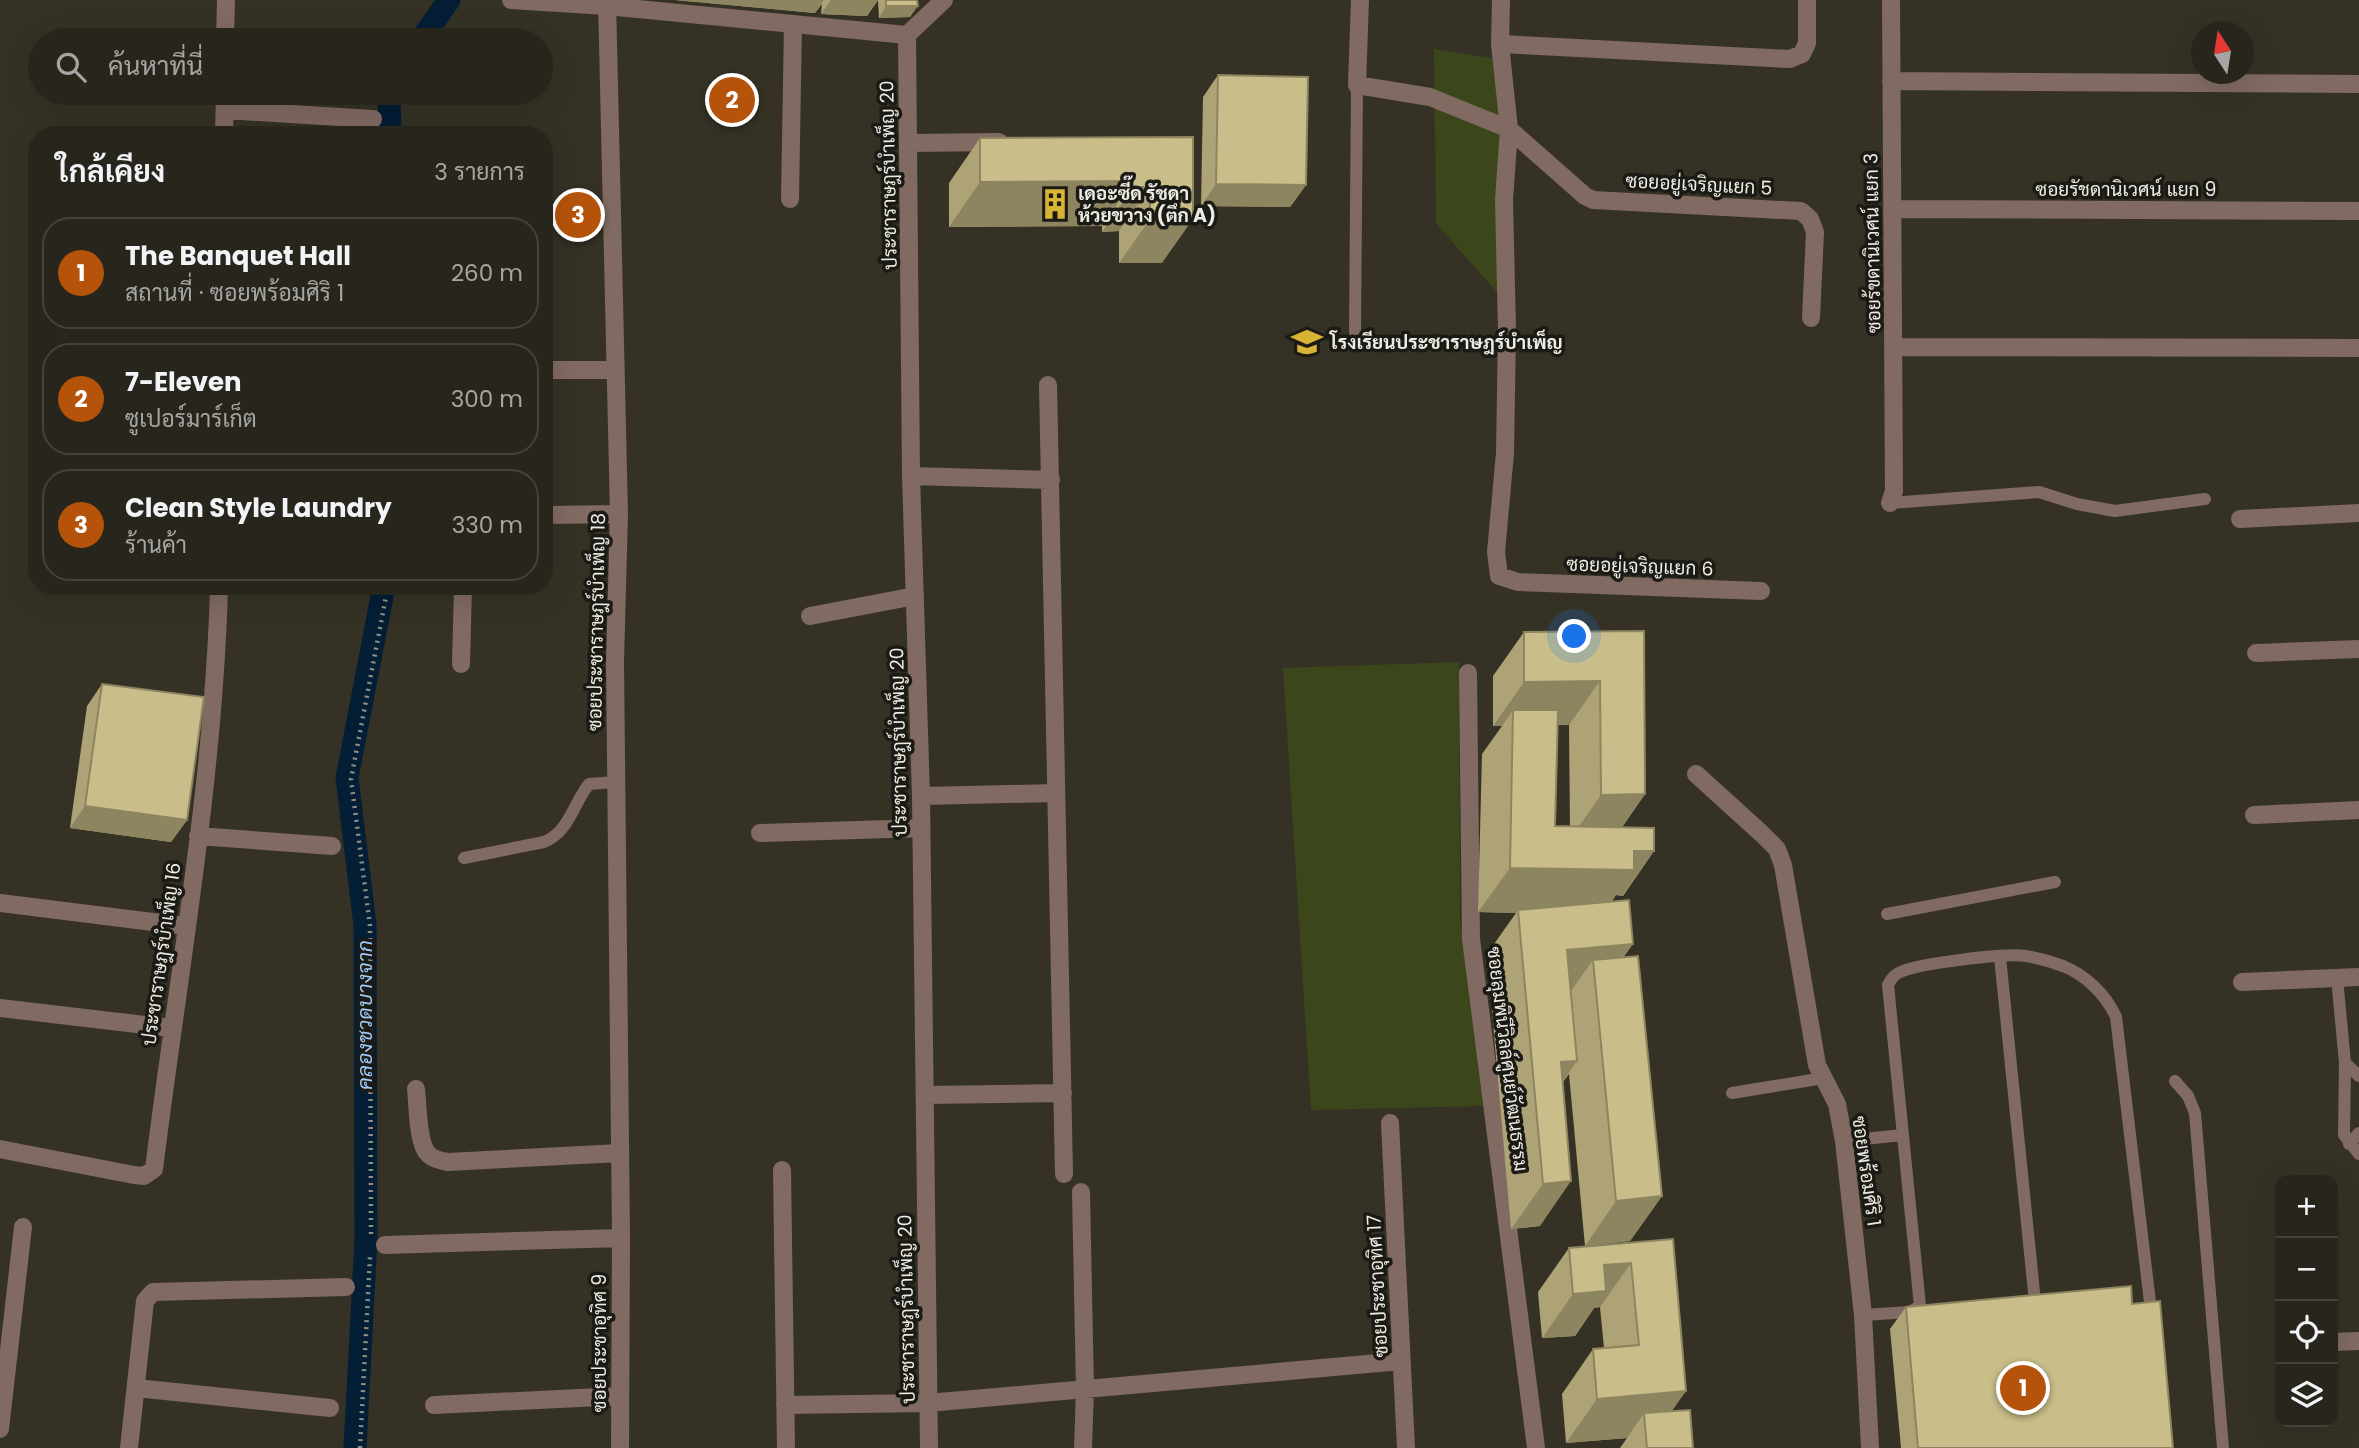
<!DOCTYPE html>
<html lang="th">
<meta charset="utf-8">
<style>
:root{--surface:#28261c;--page:#302e25;--text:#f1f3f6;--muted:#a5a5a3;--line:#44433b;--accent:#b45309}
body{margin:0;font-family:Poppins,Sarabun,sans-serif;background:var(--page);color:var(--text)}
.controls{position:absolute;right:21px;bottom:21px;display:grid;overflow:hidden;border-radius:14px;box-shadow:0 7px 28px #0002}
.controls button{width:63px;height:63px;display:grid;place-items:center;padding:0;border:0;border-bottom:2px solid var(--line);background:var(--surface);color:var(--text);font:35px sans-serif}
.compass{position:absolute;left:2191px;top:21px;width:63px;height:63px;border-radius:50%;background:var(--surface);box-shadow:0 7px 28px #0002;rotate:348deg}
.you{position:absolute;left:1575px;top:637px;width:24px;height:24px;margin:-18px;border:5px solid #fff;border-radius:50%;background:#1a73e8;box-shadow:0 0 0 10px #1a73e833}
.badge{display:grid;place-items:center;width:46px;height:46px;border-radius:50%;background:var(--accent);color:#fff;font-size:23px;font-weight:700}
.pin{position:absolute;translate:-50% -50%;border:4px solid #fff;box-shadow:0 2px 7px #0006}
.list{margin:0;padding:0;list-style:none}
h2{display:flex;justify-content:space-between;align-items:center;height:91px;margin:0;padding:0 28px;font-size:30px}
h2 small{font-size:23px;font-weight:400;color:var(--muted)}
.list li{display:grid;grid-template-columns:46px 1fr auto;gap:21px;align-items:center;box-sizing:border-box;height:112px;margin:0 14px 14px;padding:0 14px;border:2px solid var(--line);border-radius:28px}
.list b{display:block;font-size:26px;white-space:nowrap}
.list p{margin:0;font-size:23px;white-space:nowrap;color:var(--muted)}
.list em{font-size:23px;font-style:normal;color:var(--muted)}
.icon{flex:none;width:38px;height:38px;fill:none;stroke:currentColor;stroke-width:2;stroke-linecap:round;stroke-linejoin:round}
.map{position:relative;flex:none;width:2359px;height:1448px;overflow:hidden}
.search{position:absolute;background:var(--surface);box-shadow:0 7px 28px #0002;left:28px;top:28px;width:525px;height:77px;display:flex;align-items:center;gap:18px;box-sizing:border-box;padding:0 24px;border-radius:38px;color:var(--muted);font-size:26px}
.panel{position:absolute;background:var(--surface);box-shadow:0 7px 28px #0002;left:28px;top:126px;width:525px;height:469px;border-radius:28px}
.map>svg:first-child{display:block}
</style>
<div class="map">
<svg width="2359" height="1448" viewBox="0 0 2359 1448">
<rect width="100%" height="100%" fill="#353225"/>
<path fill="#3b471b" d="M1434,49L1496,59L1500,144L1501,297L1436,223Z
M1459,662L1460,915L1483,1106L1311,1110L1283,668Z"/>
<g fill="none" stroke-linecap="round" stroke-linejoin="round">
<path stroke="#041e36" stroke-width="23" d="M421,40L449,0
M389,93L390,135
M355,1448L366,1239L365,925L347,778L384,586"/>
<path stroke="#908e84" stroke-width="4.5" stroke-dasharray="2 5" stroke-linecap="butt" d="M371,1234L370,926L351,779L388,586
M360,1448L370,1257"/>
<path stroke="#816a62" stroke-width="12" d="M1355,332L1357,85
M1890,503L2039,492L2077,504L2115,511L2205,499
M464,858L544,842C569,832 573,804 589,784L616,782
M1887,914L2055,882
M2000,957L2035,1302
M2337,978L2345,1063L2344,1135L2359,1154
M2345,1063L2359,1076
M2175,1081L2188,1096L2195,1113L2223,1448
M1732,1093L1824,1078
M1844,1141L1903,1135
M2349,1144L2359,1133
M1863,1315L1910,1312L1920,1306L1888,985C1892,977 1895,974 1903,971C1922,963 2006,953 2026,956C2038,958 2052,962 2063,966C2086,975 2106,995 2116,1017L2152,1319"/>
<path stroke="#816a62" stroke-width="18" d="M607,0L619,514L615,661L621,1238L620,1448
M1360,0L1357,85L1430,97L1509,129L1585,196L1593,200L1801,211L1810,219L1815,232L1811,318
M1501,0L1500,44L1509,129L1504,200L1507,330L1505,453L1496,552L1499,576L1518,582L1761,591
M907,35L911,476L921,796L929,1448
M225,40L226,0
M1500,44L1790,59L1802,54L1807,43V0
M1891,81L2359,84
M225,110L373,119
M224,135L225,93
M908,143L999,142
M790,199L793,24
M1892,209L2359,211
M1894,347L2359,348
M544,370H615
M1048,385L1064,1174
M911,476L1051,480
M1890,503L1894,491L1891,0
M544,515L619,514
M2240,519L2359,513
M810,616L915,596
M2256,653L2359,649
M461,664L463,586
M1468,673L1471,939L1536,1448
M1696,774L1761,833L1777,849L1783,865L1817,1065L1837,1104L1844,1141L1863,1315L1870,1448
M921,796L1056,793
M2254,815L2359,810
M760,833L921,828
M198,836L332,846
M0,903L185,926
M2242,982L2359,977
M0,1008L171,1028
M416,1089C418,1104 417,1142 428,1154C433,1159 441,1161 448,1162L620,1153
M925,1095L1063,1093
M1390,1123L1406,1448
M0,1149L134,1175L144,1176L154,1169C178,975 214,781 219,586
M782,1170L786,1448
M1081,1192L1085,1390L1083,1448
M385,1245L621,1238
M2333,1342L2359,1341
M136,1388L330,1408
M434,1405L620,1396
M785,1405L928,1403L1401,1361
M0,1429L23,1227
M129,1448L145,1301L153,1292L346,1287"/>
<path stroke="#816a62" stroke-width="18" d="M511,0L607,6L907,35L944,0"/>
</g>
<path fill="#ada376" fill-rule="evenodd" d="M675,0H878L867,16L821,14L822,4L815,13Z
M878,0H917L910,17L879,18Z
M1218,75L1306,185L1290,207L1201,206L1203,97Z
M1193,137L1162,263H1119V231L1102,232V226L949,227V183L980,138Z
M1644,631L1645,794L1622,827L1654,851L1623,896L1616,895L1612,901L1623,957L1662,1196L1630,1241L1585,1246L1569,1074L1563,1082L1540,1226L1511,1229L1487,954L1516,913L1478,912L1482,754L1502,726H1493V676L1524,632ZM1557,725H1569L1570,826H1555Z
M102,684L187,820L171,842L70,828L87,706Z
M1673,1239L1672,1411L1693,1448H1620L1627,1438L1566,1443L1562,1394L1593,1349L1604,1348L1600,1307L1594,1308L1575,1336L1542,1338L1538,1292L1569,1248Z
M2132,1304L2173,1448H1901L1890,1329L1906,1307Z"/>
<path fill="#8d8560" d="M675,0H824L815,13Z
M831,0H878L867,16L821,14Z
M886,6H918L910,17L879,18Z
M1133,181L1102,226L949,227L980,182Z
M1216,184L1306,185L1290,207L1201,206Z
M1133,187H1150L1119,231L1102,232Z
M1150,219H1193L1162,263H1119Z
M1600,681L1569,725L1513,726V710L1502,726H1493L1524,682Z
M1645,794L1614,839H1570L1601,795Z
M85,806L187,820L171,842L70,828Z
M1634,851H1654L1623,896L1616,895L1603,915L1518,910L1516,913L1478,912L1510,868Z
M1633,944L1602,988L1593,960L1571,991L1567,950Z
M1577,1061L1546,1106L1561,1062Z
M1571,1181L1540,1226L1511,1229L1543,1184Z
M1662,1196L1630,1241L1585,1246L1616,1201Z
M1631,1263L1600,1307L1594,1308L1575,1336L1542,1338L1573,1294L1604,1265Z
M1686,1391L1655,1435L1644,1413L1627,1438L1566,1443L1597,1399Z"/>
<path fill="#c9be89" stroke="#8d8560" stroke-width="2" d="M886,0H917L918,6H886Z
M1218,75L1308,77L1306,185L1216,184Z
M1193,137V219H1150V187H1133V181L980,182V138Z
M1644,631L1645,794L1601,795L1600,681L1524,682V632Z
M102,684L204,697L187,820L85,806Z
M1513,710H1558L1555,826L1654,828V851H1634V870L1510,868Z
M1629,900L1633,944L1567,950L1577,1061L1561,1062L1571,1181L1543,1184L1518,910Z
M1638,956L1662,1196L1616,1201L1593,960Z
M1673,1239L1686,1391L1597,1399L1593,1349L1639,1345L1631,1263L1604,1265L1606,1291L1573,1294L1569,1248Z
M2131,1286L2132,1304L2160,1301L2173,1448H1918L1906,1307Z
M1690,1410L1693,1448H1647L1644,1413Z"/>
<defs>
<symbol id="building-bare" viewBox="-9 -9 18 18"><path d="M-4-6H4V6H1V3H-1V6H-4ZM-2.5-4.3h1.7v1.8h-1.7ZM.8-4.3h1.7v1.8H.8ZM-2.5-1h1.7V.8h-1.7ZM.8-1h1.7V.8H.8Z" fill="#d8b434" stroke="#1b1a14" stroke-width="2.5" paint-order="stroke"/></symbol>
<symbol id="school-bare" viewBox="-9 -9 18 18"><path d="M0-5L7-2L0 1L-7-2ZM-4 1L0 2.5L4 1V4Q0 6-4 4Z" fill="#d8b434" stroke="#1b1a14" stroke-width="2.5" paint-order="stroke"/></symbol>
</defs>
<g fill-rule="evenodd">
<use href="#building-bare" x="1033" y="182" width="44" height="44"/>
<use href="#school-bare" x="1285" y="320" width="44" height="44"/>
</g>
<g text-anchor="middle" stroke-width="7" stroke-linejoin="round" paint-order="stroke">
<g font-size="19" fill="#edece4" stroke="#1b1a14">
<text transform="translate(888 175) rotate(-91)" y="7">ประชาราษฎร์บำเพ็ญ 20</text>
<text transform="translate(1699 184) rotate(3)" y="7">ซอยอยู่เจริญแยก 5</text>
<text x="2126" y="196">ซอยรัชดานิเวศน์ แยก 9</text>
<text transform="translate(1872 243) rotate(-91)" y="7">ซอยร้ขดานิเวศน์ แยก 3</text>
<text transform="translate(1640 566) rotate(2)" y="7">ซอยอยู่เจริญแยก 6</text>
<text transform="translate(596 622) rotate(-89)" y="7">ซอยประชาราษฎร์บำเพ็ญ 18</text>
<text transform="translate(898 742) rotate(-91)" y="7">ประชาราษฎร์บำเพ็ญ 20</text>
<text transform="translate(161 954) rotate(-82)" y="7">ประชาราษฎร์บำเพ็ญ 16</text>
<text transform="translate(1508 1059) rotate(83)" y="7">ซอยลุมพินีวิลล์ศูนย์วัฒนธรรม</text>
<text transform="translate(1867 1171) rotate(82)" y="7">ซอยพร้อมศิริ 1</text>
<text transform="translate(1377 1286) rotate(-93)" y="7">ซอยประชาอุทิศ 17</text>
<text transform="translate(906 1309) rotate(-91)" y="7">ประชาราษฎร์บำเพ็ญ 20</text>
<text transform="translate(599 1343) rotate(-90)" y="7">ซอยประชาอุทิศ 9</text>
</g>
<g font-size="19" font-weight="bold" fill="#edece4" stroke="#1b1a14" text-anchor="start">
<text x="1078" y="200">เดอะซี๊ด รัชดา<tspan x="1078" dy="22">ห้วยขวาง (ตึก A)</tspan></text>
<text x="1330" y="349">โรงเรียนประชาราษฎร์บำเพ็ญ</text>
</g>
<g font-size="21" font-style="italic" fill="#9ecbf9" stroke="#1b1a14">
<text transform="translate(365 1015) rotate(-90)" y="7">คลองชวดบางจาก</text>
</g>
</g>
</svg>
<div class="controls">
<button>+</button>
<button>−</button>
<button><svg class="icon" aria-label="locate" viewBox="0 0 24 24"><circle cx="12" cy="12" r="6"/><path d="M12 2v4M12 18v4M2 12h4M18 12h4"/></svg></button>
<button><svg class="icon" aria-label="layers" viewBox="0 0 24 24"><path d="M12 4l9 5-9 5-9-5zM3 14l9 5 9-5"/></svg></button>
</div>
<svg class="compass" viewBox="-18 -18 36 36"><path d="M0-13l5 13h-10z" fill="#e53935"/><path d="M0 13l5-13h-10z" fill="#a5a5a3"/></svg>
<div class="you"></div>
<div class="pin badge" style="left:2023px;top:1388px">1</div>
<div class="pin badge" style="left:732px;top:100px">2</div>
<div class="pin badge" style="left:578px;top:215px">3</div>
<div class="search"><svg class="icon" aria-label="search" viewBox="0 0 24 24"><circle cx="10" cy="10" r="6"/><path d="M15 15l6 6"/></svg>ค้นหาที่นี่</div>
<section class="panel">
<h2>ใกล้เคียง<small>3 รายการ</small></h2>
<ul class="list">
<li><span class="badge">1</span><div><b>The Banquet Hall</b><p>สถานที่ · ซอยพร้อมศิริ 1</p></div><em>260 m</em></li>
<li><span class="badge">2</span><div><b>7-Eleven</b><p>ซูเปอร์มาร์เก็ต</p></div><em>300 m</em></li>
<li><span class="badge">3</span><div><b>Clean Style Laundry</b><p>ร้านค้า</p></div><em>330 m</em></li>
</ul>
</section>
</div>
